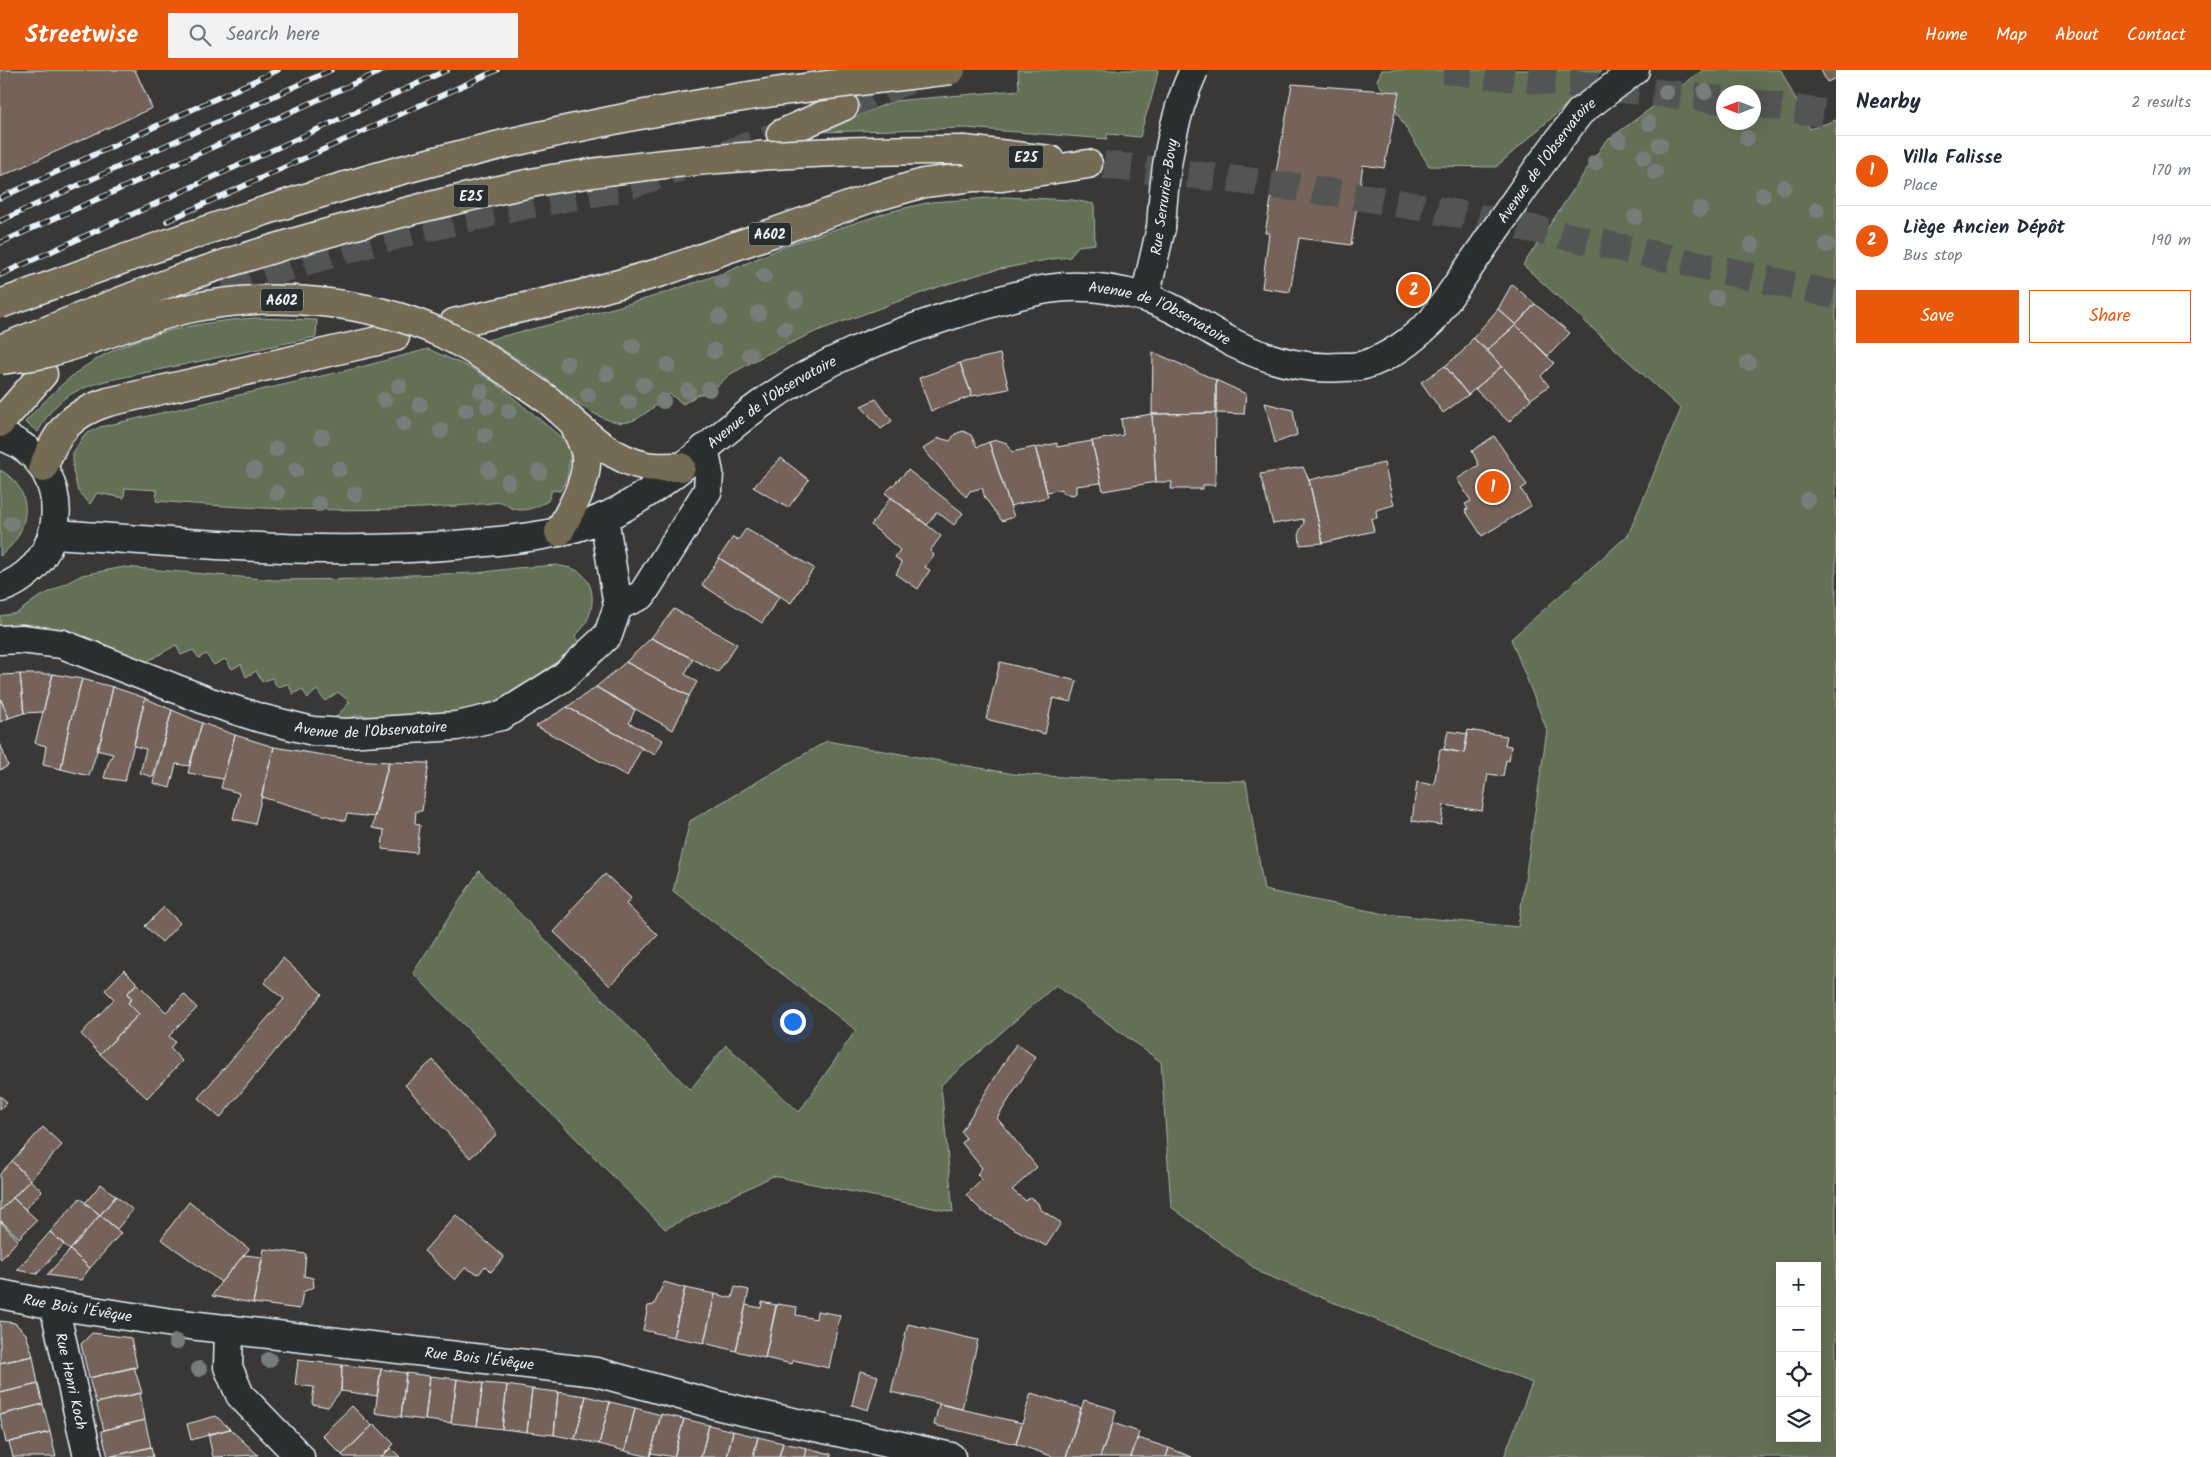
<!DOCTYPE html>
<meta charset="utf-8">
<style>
:root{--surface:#fff;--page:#f2f2f3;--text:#1f2937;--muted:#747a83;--line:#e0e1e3;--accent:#ea580c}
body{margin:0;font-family:Kalam,sans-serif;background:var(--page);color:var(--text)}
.controls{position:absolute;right:15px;bottom:15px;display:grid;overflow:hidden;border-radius:0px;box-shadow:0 5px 20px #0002}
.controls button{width:45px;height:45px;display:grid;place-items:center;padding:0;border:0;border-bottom:1px solid var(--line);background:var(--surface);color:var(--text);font:25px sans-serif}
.compass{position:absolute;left:1716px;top:15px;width:45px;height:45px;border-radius:50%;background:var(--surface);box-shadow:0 5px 20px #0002;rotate:270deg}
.you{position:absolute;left:792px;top:951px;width:18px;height:18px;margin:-12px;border:4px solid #fff;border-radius:50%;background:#1a73e8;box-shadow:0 0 0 8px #1a73e833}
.badge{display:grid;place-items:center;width:32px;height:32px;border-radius:50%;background:var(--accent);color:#fff;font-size:16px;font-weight:700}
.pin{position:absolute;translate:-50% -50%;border:2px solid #fff;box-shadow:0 1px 5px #0006}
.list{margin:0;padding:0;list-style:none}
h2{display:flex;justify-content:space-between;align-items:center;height:65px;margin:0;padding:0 20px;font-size:21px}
h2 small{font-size:16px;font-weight:400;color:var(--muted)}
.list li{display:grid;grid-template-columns:32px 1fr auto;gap:15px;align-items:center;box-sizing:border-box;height:70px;padding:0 20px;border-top:1px solid var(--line)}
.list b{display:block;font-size:19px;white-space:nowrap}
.list p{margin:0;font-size:16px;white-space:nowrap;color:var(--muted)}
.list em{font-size:16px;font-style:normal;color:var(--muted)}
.actions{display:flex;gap:10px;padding:15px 20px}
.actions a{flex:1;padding:11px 0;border:1px solid var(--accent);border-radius:0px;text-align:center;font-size:18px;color:var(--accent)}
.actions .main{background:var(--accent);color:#fff}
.icon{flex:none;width:28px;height:28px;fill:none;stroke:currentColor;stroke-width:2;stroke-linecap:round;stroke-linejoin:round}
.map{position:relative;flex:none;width:1836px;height:1387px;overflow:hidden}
header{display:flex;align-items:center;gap:30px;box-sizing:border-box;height:70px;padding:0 25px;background:var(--accent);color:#fff}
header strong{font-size:24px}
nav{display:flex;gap:28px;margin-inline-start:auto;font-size:18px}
.search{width:350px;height:45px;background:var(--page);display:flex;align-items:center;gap:12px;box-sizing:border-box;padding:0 18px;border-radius:0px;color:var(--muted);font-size:19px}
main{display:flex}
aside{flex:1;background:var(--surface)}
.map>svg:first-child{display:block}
</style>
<header>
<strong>Streetwise</strong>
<div class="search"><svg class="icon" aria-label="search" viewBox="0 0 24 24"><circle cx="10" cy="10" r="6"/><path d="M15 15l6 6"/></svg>Search here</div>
<nav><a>Home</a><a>Map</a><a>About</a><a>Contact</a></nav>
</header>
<main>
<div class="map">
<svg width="1836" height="1387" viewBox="0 0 1836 1387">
<rect width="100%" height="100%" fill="#393837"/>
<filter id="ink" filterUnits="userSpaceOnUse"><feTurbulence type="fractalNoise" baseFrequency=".02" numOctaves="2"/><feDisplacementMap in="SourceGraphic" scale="10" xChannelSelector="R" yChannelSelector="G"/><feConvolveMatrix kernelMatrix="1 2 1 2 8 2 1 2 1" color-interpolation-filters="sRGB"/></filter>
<g filter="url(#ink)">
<path fill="#646f55" stroke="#a6b0a6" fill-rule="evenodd" d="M1018,0H1158C1155,23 1145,44 1140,67L1107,64V69L966,58L817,62L894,31L1019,20Z
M1382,0H1602L1572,30L1496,97L1429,96L1377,10Z
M1703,0H1781L1810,59L1836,50V1387H1504L1532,1313L1261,1203L1171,1137L1161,992L1056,915L941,1015L953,1142L773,1106L665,1159L413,903L479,801L690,1020L726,975L799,1042L856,960L673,821L690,751L827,671L1014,704L1112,710L1246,711L1264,820L1385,844L1518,857L1547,660L1511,569L1628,465L1681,339L1523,195L1605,72ZM1724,22H1754V52H1724ZM1780,1196H1817V1368H1780Z
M1004,127L1073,130L1094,134L1095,174L1078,176L1070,187L1052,189L990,201L938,217L817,261L763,286L729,305L712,321L698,325L683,334L670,324C660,331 641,350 628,352C598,358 553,312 529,296C515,287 501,279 487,270L581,247L652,227L729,201L790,174L892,141L931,132Z
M255,248L317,250L316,267L105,311C71,321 55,329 38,362L25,352C43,333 61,313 84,297C133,264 196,252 255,248Z
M428,279L471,298L497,314L563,369L571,380L567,409L560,421L552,420L548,431C532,439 519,446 502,432C387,444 271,441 156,431L157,420L125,418L124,428L97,423L90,434L78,421L73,401V383L84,365L100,357L361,297Z
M0,400C37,420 30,464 0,486Z
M556,495C565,497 576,498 582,504C600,521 592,552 575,566L580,576L506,627L468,640L440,647L407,650L356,645L343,653L334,649L350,632L338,622L325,631L317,620L308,628L302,619L293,624L288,614L277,617L272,608L262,612L256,601L246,607L241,594L232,599L225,589L214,595L206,584L199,588L193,580L181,585L176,575L143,594L0,560V546L17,543L36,529L82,505L124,497L275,510L374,509L410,505L477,503L516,498Z"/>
<path fill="#74645a" stroke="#e8f1f8" d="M0,0H135L152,38L0,107Z
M1821,0H1836V8L1827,12Z
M1292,14L1399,22L1384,98L1363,95L1351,175L1299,168L1290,222L1262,218L1269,163H1265Z
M1512,214L1535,234L1516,255L1498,239Z
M1535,234L1570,263L1548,286L1516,255Z
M1498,239L1516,255L1487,280L1473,268Z
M1516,255L1554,293L1541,306L1549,316L1531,329L1487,280Z
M1473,268L1502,296L1468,325L1445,296L1463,281Z
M1153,282L1216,310V343L1152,344Z
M1000,284L1009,319L972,326L960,293Z
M960,293L972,326L931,341L919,308Z
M1445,296L1468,325L1443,343L1421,312Z
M1502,296L1531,329L1509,352L1475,319Z
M1216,310L1246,324L1244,344L1216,343Z
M876,329L892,351L881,359L861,336Z
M1265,333L1293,340L1297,365L1275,373Z
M1216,343L1215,415H1203V419H1171L1172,412H1156L1152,344Z
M1152,344L1156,412L1103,421L1092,371L1123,365L1121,349Z
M963,361L971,365L977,377L989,372L1014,447L1002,451L985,428L982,418L970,421L966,427L923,379L939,368L950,371L955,364Z
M1494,366L1527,415L1521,419L1531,436L1482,466L1465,440L1468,439L1465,434L1471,431L1457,409L1479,395L1472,381Z
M997,370L1007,373L1012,382L1035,377L1048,427L1010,436L989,372Z
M1092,371L1101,413L1076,416V423L1073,425L1062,423V419L1047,422L1036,378L1057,373V377Z
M781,388L809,410L788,438L753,417Z
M1384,393L1394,435L1376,440L1377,448L1371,449L1374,461L1323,473L1309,410Z
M1303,397L1309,410L1323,473L1300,475L1299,462L1304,453L1303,449L1273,454L1260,404Z
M908,400L963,443L954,455L937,442L927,455L885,423Z
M891,427L941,466L930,481L934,485L925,497L930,500L918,519L896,504L902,493L895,487L900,480L871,455Z
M746,459L814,498L791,533L719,488L733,467L738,470Z
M719,488L779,527L762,553L702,515Z
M674,539L737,574L718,602L651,568Z
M651,568L693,589L685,604L697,612L689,626L626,592Z
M626,592L689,626L673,660L596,617Z
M1000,592L1077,611L1071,632L1053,628L1045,664L986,649Z
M20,604L24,643L9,648L0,628V605Z
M20,604H53L43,642L24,643Z
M53,604L82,609L69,656L61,699L43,695L46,676L35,673Z
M82,609L113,617L101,669L89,706L61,699L69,656Z
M113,617L145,628L125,711L104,708L108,694L113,684L96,680L101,669Z
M596,617L635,640L629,653L663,670L655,685L567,637Z
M0,628L9,648L0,652Z
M145,628L172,640L153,707L140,703L146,679L134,676Z
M567,637L642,678L627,706L536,656Z
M172,640L202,653L189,696L176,694L170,718L153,713Z
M202,653L235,665L223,709L188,703Z
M1468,660L1507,666L1505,675L1511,676L1509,691L1506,690L1503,706L1488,704L1482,741L1444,735L1441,755L1412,751L1417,712L1434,715L1440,679L1464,683Z
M1448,661L1468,664L1464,683L1444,679Z
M235,665L274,677L255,754L233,749L239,723L221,718Z
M0,673L8,696L0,700Z
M274,677L354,690L389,692L374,747L347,744L345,751L261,727Z
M389,692L429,693L422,741H416L415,753L420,755L417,783L382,779L384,760L372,758Z
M605,804L631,828L626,834L658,865L610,916L554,862L571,843L570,841Z
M164,837L180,853L162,872L145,856Z
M283,888L322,924L220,1048L198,1028L284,929L264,913Z
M124,900L137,913L127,924L132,928L128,933L139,944L100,984L81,964L114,929L105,920Z
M137,913L166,942L184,924L197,938L169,966L175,972L170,978L182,991L147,1028L100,984L139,944L128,933L132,928L127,924Z
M1016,974L1036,987L997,1048L1037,1097L1012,1120L1026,1131L1030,1127L1038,1133L1040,1139L1061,1153L1046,1176L982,1141L966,1125L982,1110L977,1104L982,1098L962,1073L966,1068L961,1062Z
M433,990L497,1064L470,1088L405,1015Z
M0,1026L7,1032L0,1039Z
M43,1057L62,1075L30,1110L12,1091Z
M12,1091L30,1110L0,1141V1104Z
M30,1110L42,1121L25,1139L13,1128Z
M101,1114L116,1126L100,1145L85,1133Z
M116,1126L133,1140L117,1159L100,1145Z
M13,1128L37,1150L19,1168L0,1150V1141Z
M80,1128L100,1145L70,1180L50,1162Z
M189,1132L249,1179L221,1212L161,1169Z
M100,1145L121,1163L90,1198L70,1180Z
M456,1145L504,1187L491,1202L485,1196L479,1204L465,1198L455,1210L424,1181Z
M0,1151L18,1170L1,1189L0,1188Z
M50,1162L64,1174L37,1204L17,1200Z
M264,1179L306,1184L304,1206L313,1208L314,1217L303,1222L300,1239L253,1233Z
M70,1180L90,1198L81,1210L47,1205Z
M244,1185L263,1187L253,1233L212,1226L221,1212Z
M664,1212L685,1218L673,1267L643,1260L648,1236L654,1235Z
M735,1217L749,1220L736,1281L704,1273L715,1224L732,1228Z
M685,1218L715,1224L704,1273L673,1267Z
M762,1232L776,1235L765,1288L736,1281L746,1235L761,1238Z
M777,1234L797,1237L796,1245L816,1249L817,1241L840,1245L829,1298L793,1290L792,1294L765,1288Z
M0,1251L15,1253L26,1264L33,1286L0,1293Z
M908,1254L978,1270L962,1339L891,1322Z
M92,1263L131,1268L137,1297L89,1308L81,1274Z
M33,1286L38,1314L0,1323V1293Z
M298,1290L342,1295L341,1321L328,1337L312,1334L314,1317L295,1315Z
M342,1295L381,1299L377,1326L341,1321Z
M134,1297L142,1323L96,1333L89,1308Z
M381,1299L406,1303L401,1347L375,1343Z
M860,1301L878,1306L868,1340L852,1335Z
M406,1303L430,1306L425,1350L401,1347Z
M430,1306L457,1309L451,1353L425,1350Z
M457,1309L483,1313L477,1356L451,1353Z
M483,1313L507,1315L502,1359L477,1356Z
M38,1314L43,1334L0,1345V1323Z
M507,1315L532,1319L527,1362L502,1359Z
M532,1319L558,1322L554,1365L527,1362Z
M558,1322L586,1326L575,1369L554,1365Z
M140,1323L145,1350L104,1360L96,1333Z
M1031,1323L1081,1338L1066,1387H1054L1016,1374Z
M586,1326L610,1332L599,1374L575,1369Z
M1084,1330L1116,1340L1113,1353L1100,1387H1066Z
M610,1332L635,1338L625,1381L599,1374Z
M43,1334L50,1362L6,1373L0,1345Z
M939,1334L1022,1353L1016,1374L934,1355Z
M352,1336L372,1356L342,1385L322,1365Z
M635,1338L661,1345L650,1387L625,1381Z
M661,1344L684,1349L674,1387L651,1383Z
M216,1346L230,1359L191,1370L187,1354Z
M684,1349L709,1355L701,1387H674Z
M145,1350L151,1377L108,1387L101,1361Z
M1113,1353L1139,1362L1131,1387H1100Z
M374,1354L394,1374L381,1387H344L342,1385Z
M709,1355L733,1361L727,1387H701Z
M230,1359L258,1385L213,1387L208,1364Z
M733,1361L758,1367L753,1387H727Z
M50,1362L56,1387H13L9,1372Z
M758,1367L783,1373L779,1387H753Z
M1138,1368L1169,1378L1166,1387H1131Z
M783,1373L807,1378L805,1387H779Z
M151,1377L153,1387H109Z
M391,1378L400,1387H381Z
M807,1378L831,1384V1387H805Z
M1169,1378L1192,1387H1166Z"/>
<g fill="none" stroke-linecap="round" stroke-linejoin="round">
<path stroke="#535454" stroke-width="28" stroke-dasharray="28 14" stroke-linecap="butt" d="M1444,0L1724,30
M1754,33L1836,45
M844,36L913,8
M726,84L781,64
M1104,95C1194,105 1284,114 1374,129C1529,155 1682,192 1836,225
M184,232L297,194L409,162L526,135L617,119L680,98"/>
<defs>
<g id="minor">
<path d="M1145,227L1161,158"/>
<path d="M0,366C57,382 73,453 35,496C26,505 13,515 0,518"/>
<path id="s1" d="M54,464C192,473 329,487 468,474C515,469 562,466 605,447C664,420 710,371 761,334C820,291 887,266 955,244C986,235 1016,224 1048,219C1079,214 1113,218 1143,227C1176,236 1205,259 1235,274C1270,291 1304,300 1342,297C1350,297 1358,297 1364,295C1391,287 1412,270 1432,251L1538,98L1580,42L1635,0"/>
<path d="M618,536L642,525L708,420L709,403L704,379"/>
<path id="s2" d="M0,570L21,569L62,574L210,632L260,648L313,661L346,663L457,656L501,646L562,608L608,565L618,536L604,447"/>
<path id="s3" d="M0,1224L54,1235L173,1253L596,1302L720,1336L951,1387"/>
<path id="s4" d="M54,1235L88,1387"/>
<path d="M229,1259L228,1297L240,1325L300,1387"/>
</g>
<path id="highway" d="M781,64L844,36
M965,80L1050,90
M454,253L579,225L662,202L871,128L924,113L973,107H1002L1088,94
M548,330C577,355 607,388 646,396C657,398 670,397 681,397
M0,353L43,304
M43,398C57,361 70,344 108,332L395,267
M559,462C570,440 588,413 586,387C585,376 578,364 574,354"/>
</defs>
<use href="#minor" stroke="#e8f1f8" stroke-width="31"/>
<use href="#highway" stroke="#e8f1f8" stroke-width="31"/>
<use href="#minor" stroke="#2a2d2e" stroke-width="28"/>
<use href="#highway" stroke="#746b52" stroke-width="28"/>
<defs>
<path id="rail" d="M0,128L278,0
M0,151L331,0
M167,151L497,0
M0,173L384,0
M0,205L447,0"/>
</defs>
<use href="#rail" stroke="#e8f1f8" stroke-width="5.5"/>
<use href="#rail" stroke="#2a2d2e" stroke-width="4" stroke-dasharray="11" stroke-linecap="butt"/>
<defs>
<path id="minor-bridge" d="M1161,158C1164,104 1171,50 1194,0"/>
<path id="highway-bridge" d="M0,234C144,181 287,129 436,91C547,62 660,39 774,22C833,14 892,7 951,0
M0,279C59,256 117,232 177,210C257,182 338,159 421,138C464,128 508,117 552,109C688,87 827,79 965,80
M1,290C15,288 29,287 43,284C92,272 138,250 187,239C267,221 368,229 443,264C480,282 514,306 548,330"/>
</defs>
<use href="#minor-bridge" stroke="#e8f1f8" stroke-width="31" stroke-linecap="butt"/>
<use href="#highway-bridge" stroke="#e8f1f8" stroke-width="31" stroke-linecap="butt"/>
<use href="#minor-bridge" stroke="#2a2d2e" stroke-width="28"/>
<use href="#highway-bridge" stroke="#746b52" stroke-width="28"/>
</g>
<g fill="#797d79">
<circle cx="1666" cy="22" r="8"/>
<circle cx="1705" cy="22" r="8"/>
<circle cx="1649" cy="53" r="8"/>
<circle cx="1747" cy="68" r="8"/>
<circle cx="1619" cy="70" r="8"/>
<circle cx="1660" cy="75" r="8"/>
<circle cx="1644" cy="87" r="8"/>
<circle cx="1595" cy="93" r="8"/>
<circle cx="1655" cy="102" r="8"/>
<circle cx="1784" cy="117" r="8"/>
<circle cx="1763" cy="125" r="8"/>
<circle cx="1700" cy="139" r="8"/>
<circle cx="1817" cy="140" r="8"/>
<circle cx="1635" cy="147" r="8"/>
<circle cx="1752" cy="175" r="8"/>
<circle cx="1827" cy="175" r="8"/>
<circle cx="764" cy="206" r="8"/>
<circle cx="722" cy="211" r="8"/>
<circle cx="1716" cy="228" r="8"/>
<circle cx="796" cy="230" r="8"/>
<circle cx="758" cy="243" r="8"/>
<circle cx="719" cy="247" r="8"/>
<circle cx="785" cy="259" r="8"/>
<circle cx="633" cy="276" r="8"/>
<circle cx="714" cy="281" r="8"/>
<circle cx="750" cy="285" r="8"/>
<circle cx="1748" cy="293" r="8"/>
<circle cx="567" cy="294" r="8"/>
<circle cx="668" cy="295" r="8"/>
<circle cx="607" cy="304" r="8"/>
<circle cx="644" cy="315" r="8"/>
<circle cx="399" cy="316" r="8"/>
<circle cx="709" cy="319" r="8"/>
<circle cx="481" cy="321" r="8"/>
<circle cx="688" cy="321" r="8"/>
<circle cx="588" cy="325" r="8"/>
<circle cx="384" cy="330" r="8"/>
<circle cx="663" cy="331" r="8"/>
<circle cx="629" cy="332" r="8"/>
<circle cx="420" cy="335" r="8"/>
<circle cx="488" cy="336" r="8"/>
<circle cx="466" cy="340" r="8"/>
<circle cx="509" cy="341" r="8"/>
<circle cx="404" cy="354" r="8"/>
<circle cx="441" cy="361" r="8"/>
<circle cx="485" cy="365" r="8"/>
<circle cx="322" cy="367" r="8"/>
<circle cx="276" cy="379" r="8"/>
<circle cx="339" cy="399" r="8"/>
<circle cx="254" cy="400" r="8"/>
<circle cx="296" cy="400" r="8"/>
<circle cx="489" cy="400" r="8"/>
<circle cx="539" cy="402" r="8"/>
<circle cx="508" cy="412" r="8"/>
<circle cx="277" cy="423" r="8"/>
<circle cx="355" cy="424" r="8"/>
<circle cx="1807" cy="430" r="8"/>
<circle cx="319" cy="434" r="8"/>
<circle cx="11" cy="454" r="8"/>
<circle cx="176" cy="1272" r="8"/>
<circle cx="269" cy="1290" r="8"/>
<circle cx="199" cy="1299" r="8"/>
</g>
</g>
<g text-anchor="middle" stroke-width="4.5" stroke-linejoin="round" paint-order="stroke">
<g fill="#2a2d2e" stroke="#afb6bb" stroke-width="1">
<rect x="1008.5" y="75.5" width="35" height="23" rx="4"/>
<rect x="453.5" y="114.5" width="35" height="23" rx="4"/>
<rect x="749" y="152.5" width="42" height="23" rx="4"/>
<rect x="261" y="218.5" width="42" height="23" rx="4"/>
</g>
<g font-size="14" font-weight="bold" fill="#e8f1f8">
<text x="1026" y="92">E25</text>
<text x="471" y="131">E25</text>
<text x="770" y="169">A602</text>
<text x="282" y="235">A602</text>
</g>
<g font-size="15" fill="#e8f1f8" stroke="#2a2d2e">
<text dy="5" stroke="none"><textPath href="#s1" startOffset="1671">Avenue de l'Observatoire</textPath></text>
<text transform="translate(1164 127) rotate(-82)" y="5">Rue Serrurier-Bovy</text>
<text dy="5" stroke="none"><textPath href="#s1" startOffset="1176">Avenue de l'Observatoire</textPath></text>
<text dy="5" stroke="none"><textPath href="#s1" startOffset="758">Avenue de l'Observatoire</textPath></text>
<text dy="5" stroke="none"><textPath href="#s2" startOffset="386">Avenue de l'Observatoire</textPath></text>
<text dy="5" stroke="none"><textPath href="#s3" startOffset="79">Rue Bois l'Évêque</textPath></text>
<text dy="5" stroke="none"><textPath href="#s3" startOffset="484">Rue Bois l'Évêque</textPath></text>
<text dy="5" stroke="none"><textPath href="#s4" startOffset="78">Rue Henri Koch</textPath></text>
</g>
</g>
</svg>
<div class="controls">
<button>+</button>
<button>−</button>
<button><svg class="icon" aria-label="locate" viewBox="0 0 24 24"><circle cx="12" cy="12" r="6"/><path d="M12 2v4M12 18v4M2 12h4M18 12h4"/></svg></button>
<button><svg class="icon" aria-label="layers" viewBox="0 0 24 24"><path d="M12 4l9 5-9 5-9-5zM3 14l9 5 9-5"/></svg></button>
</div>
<svg class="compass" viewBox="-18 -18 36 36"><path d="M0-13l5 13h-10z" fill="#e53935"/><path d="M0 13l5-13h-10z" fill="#747a83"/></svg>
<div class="you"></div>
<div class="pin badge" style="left:1493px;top:417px">1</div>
<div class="pin badge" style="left:1414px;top:220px">2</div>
</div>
<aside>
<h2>Nearby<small>2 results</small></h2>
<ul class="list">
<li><span class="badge">1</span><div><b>Villa Falisse</b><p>Place</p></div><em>170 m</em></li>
<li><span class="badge">2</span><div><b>Liège Ancien Dépôt</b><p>Bus stop</p></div><em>190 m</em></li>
</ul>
<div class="actions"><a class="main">Save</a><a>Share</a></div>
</aside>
</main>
